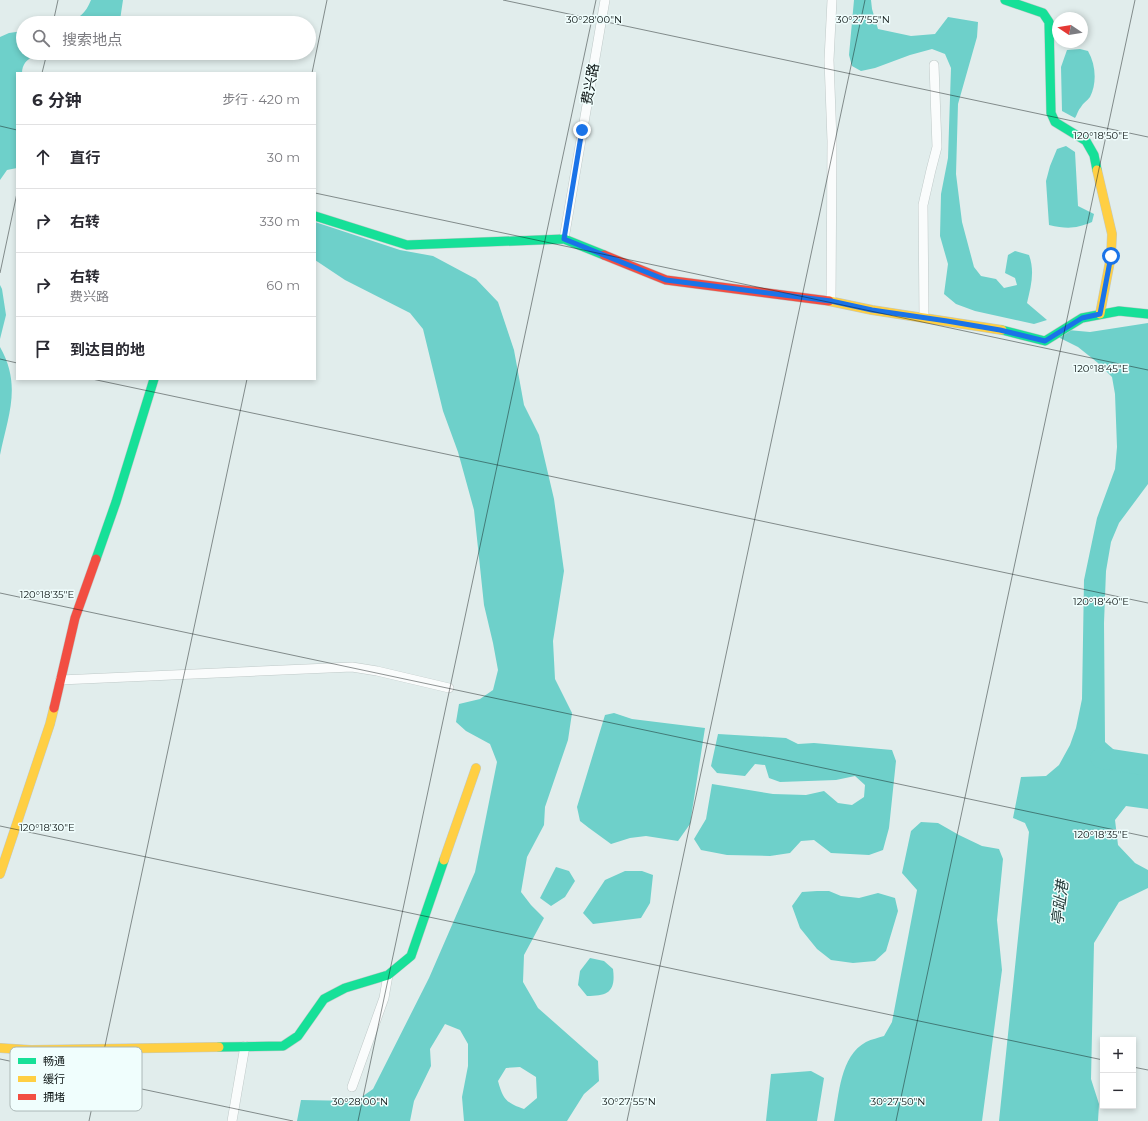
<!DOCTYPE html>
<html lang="zh">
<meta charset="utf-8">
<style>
:root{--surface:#fff;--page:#f7f7f7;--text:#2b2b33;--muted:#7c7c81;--line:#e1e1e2}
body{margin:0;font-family:Montserrat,"Noto Sans SC",sans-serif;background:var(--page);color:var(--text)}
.controls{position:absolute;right:12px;bottom:12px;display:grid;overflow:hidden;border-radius:0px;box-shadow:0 2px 6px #0003}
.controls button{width:36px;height:36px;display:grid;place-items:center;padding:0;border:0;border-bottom:1px solid var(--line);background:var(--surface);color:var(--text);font:20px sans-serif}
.compass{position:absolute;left:1052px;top:12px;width:36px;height:36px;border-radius:50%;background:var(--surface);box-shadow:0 2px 6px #0003;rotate:282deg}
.stop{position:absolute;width:12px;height:12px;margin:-9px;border:3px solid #1a73e8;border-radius:50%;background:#fff}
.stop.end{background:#1a73e8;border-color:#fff;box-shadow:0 1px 4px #0008}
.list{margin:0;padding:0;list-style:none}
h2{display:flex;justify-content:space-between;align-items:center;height:52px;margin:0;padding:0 16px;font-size:17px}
h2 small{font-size:13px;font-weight:400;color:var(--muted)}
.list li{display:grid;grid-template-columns:26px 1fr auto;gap:12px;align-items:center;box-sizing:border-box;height:64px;padding:0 16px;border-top:1px solid var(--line)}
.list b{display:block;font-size:15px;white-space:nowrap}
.list p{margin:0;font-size:13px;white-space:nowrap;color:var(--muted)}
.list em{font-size:13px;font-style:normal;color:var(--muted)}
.icon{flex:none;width:22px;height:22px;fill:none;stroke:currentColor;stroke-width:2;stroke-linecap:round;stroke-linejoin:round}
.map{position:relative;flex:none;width:1148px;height:1121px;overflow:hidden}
.search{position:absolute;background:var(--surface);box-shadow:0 2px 6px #0003;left:16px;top:16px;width:300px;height:44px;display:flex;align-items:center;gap:10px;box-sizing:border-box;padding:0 14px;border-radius:22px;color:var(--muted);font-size:15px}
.panel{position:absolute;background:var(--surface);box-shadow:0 2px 6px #0003;left:16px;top:72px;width:300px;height:308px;border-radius:0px}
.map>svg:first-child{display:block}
</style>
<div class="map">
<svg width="1148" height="1121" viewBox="0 0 1148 1121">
<rect width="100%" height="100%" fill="#e1edec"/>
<path fill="#6ed0ca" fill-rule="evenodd" d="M91,0H123L120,20L117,23H65C78,20 86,13 91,0Z
M854,0H871L872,9L878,29L911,36L935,34L948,17L978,22L977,37L958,104L956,174L962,222L974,267L981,276L996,279L1004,288L1017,285L1015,278L1005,273L1008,255L1015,251L1029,255C1035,272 1031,286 1027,303L1047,320L1034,324L975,311L956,304L944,294L948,264L940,236L941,194L948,158L951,68L945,54L932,49L910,55L875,68L861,71L852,66L849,55Z
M23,31V53H82C66,57 23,45 22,73H17V168L7,170L0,180V37L9,33Z
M1080,49L1088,51C1096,65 1097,83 1090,97C1087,101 1083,103 1081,107C1078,110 1077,115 1075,118L1062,111L1061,67L1067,50Z
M1066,146L1075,152L1078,206L1094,214L1092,222C1075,229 1067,229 1049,225L1046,181L1050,166L1057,149Z
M315,222L400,250L433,256L476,279L498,302L514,350L524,405L539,435L554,499L564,571L553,641L555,679L572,713L568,740L545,807L544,825L527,857L521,892L531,905L544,918L524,955L523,982L538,1008L598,1061L599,1081L584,1094L567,1121H464L462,1097L468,1066V1044L460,1030L445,1024L430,1049L431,1066L414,1101L410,1121H297L301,1100L356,1101L373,1089L429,978L475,872L497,762L490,744L466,731L456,722L459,704L480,699L493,690L498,670L493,643L484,605L474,510L458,452L443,411L423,329L410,313L345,280L315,260ZM520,1067L536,1077L537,1098L524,1109C506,1103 503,1099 498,1081L506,1068Z
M0,285L2,289L6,315L0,339Z
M1148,323V484L1119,523L1111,542L1106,571L1104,623L1105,742C1118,753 1130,766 1148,770V809L1126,806L1115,820L1118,845L1135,863L1148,870V888L1119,902L1094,943L1091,1079L1099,1104L1098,1121H999L1029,832L1025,823L1013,818L1021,777L1046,776L1059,765L1070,745L1076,728L1082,699L1084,580L1097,518L1115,469L1117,447L1115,394L1112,377L1098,363L1078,347L1056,336L1068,330L1090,332Z
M0,347C22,386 8,415 0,455Z
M614,713L632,719L705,728L690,824L678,841L646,836L630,838L611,844L589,828L580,821L577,807L605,715Z
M718,734L786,738L798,744L814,743L892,750L896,761L889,828L883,850L869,855L831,853L814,840L801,841L790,853L770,856L727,855L701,850L694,839L706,819L712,784L773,794L806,795L824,791L838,803L852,805L864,797L865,785L855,776L836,780L780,782L769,778L765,765L755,764L745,776L717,773L711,766Z
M921,822L938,823L959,835L982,846L999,849L1003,859L997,920L1002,970L982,1121H834C839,1095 840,1056 866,1042C872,1039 878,1038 884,1036L892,1022L917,890L902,873L911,831Z
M556,867L569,871L575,881L565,897L551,906L540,898Z
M625,871H642L653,875L650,903L641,918L593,924L583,913L605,880Z
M817,891H829L841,896L859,898L878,893L895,898L898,911L886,951L875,961L853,963L831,960L817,949L800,928L792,906L802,892Z
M590,958L604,961L613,969C616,992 608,996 587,996L578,985L580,971Z
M811,1071L824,1078L817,1121H766L771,1074Z"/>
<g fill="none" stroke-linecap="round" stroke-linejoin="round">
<path stroke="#6ed0ca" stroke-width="21" d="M1101,758L1148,765"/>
<defs>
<path id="street" d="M564,239L605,0
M831,301L832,141L829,60L832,0
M924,317L923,205L931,170L937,147L934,65
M60,680L352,667L377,671L449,688
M352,1087L384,998L388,975
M232,1121L245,1046"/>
<path id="fast" d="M1005,0L1043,13L1049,22L1051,113L1055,122L1086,141L1094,155L1097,170
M315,216L407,245L564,239L604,255
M1002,330L1045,341L1082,318L1119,311L1148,314
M96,559L116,502L154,379
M219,1047L283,1046L298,1036L324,999L345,988L388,975L411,956L444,860"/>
<path id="slow" d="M1097,170L1112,234L1111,256L1100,314
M829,301L872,310L1002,330
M444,860L476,768
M0,874L50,724L54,708
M0,1048L31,1050L219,1047"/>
<path id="jam" d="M604,255L666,280L829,301
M54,708L75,618L96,559"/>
</defs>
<use href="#street" stroke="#bfc9c8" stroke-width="10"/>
<use href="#fast" stroke="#bfc9c8" stroke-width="10"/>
<use href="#slow" stroke="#bfc9c8" stroke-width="10"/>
<use href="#jam" stroke="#bfc9c8" stroke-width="10"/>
<use href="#street" stroke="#fafcfc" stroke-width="9"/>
<use href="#fast" stroke="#16e098" stroke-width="9"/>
<use href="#slow" stroke="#ffcf43" stroke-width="9"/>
<use href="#jam" stroke="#f24e42" stroke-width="9"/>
</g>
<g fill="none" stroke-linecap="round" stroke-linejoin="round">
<path stroke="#1a73e8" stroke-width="5" d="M582,130L564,239L666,280L831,301L872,310L947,321L1000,330L1045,341L1082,318L1100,314L1111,256"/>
</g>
<path fill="none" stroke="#0d1514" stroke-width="1" stroke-opacity="0.45" d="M503,0L1148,137M53,23L58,0M42,73L47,53M312,73L327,0M0,126L17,130M315,193L1148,370M0,273L17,193M0,359L17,363M92,379L1148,603M0,593L1148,837M0,826L1103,1060M0,1059L293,1121M1133,1067L1148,1070M89,1121L247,379M358,1121L596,0M627,1121L865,0M896,1121L1135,0"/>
<g text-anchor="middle" stroke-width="3" stroke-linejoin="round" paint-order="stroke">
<g font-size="14" fill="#0d1514" stroke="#f0fefd">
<text transform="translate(590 84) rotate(-80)" y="5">费兴路</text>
</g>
<g font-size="15" font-style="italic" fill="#1f3634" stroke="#f0fefd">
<text transform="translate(1060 903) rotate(-83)" y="5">亭趾港</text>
</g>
</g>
<rect x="10" y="1047" width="132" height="64" rx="6" fill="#f0fefd" stroke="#acb8b7" stroke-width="1"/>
<rect x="18" y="1058" width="18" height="6" fill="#16e098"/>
<rect x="18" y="1076" width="18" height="6" fill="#ffcf43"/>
<rect x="18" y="1094" width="18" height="6" fill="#f24e42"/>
<g font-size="11" fill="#0d1514">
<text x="43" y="1065">畅通</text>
<text x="43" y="1083">缓行</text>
<text x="43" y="1101">拥堵</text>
</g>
<g font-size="10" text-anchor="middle" fill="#0d1514" stroke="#f0fefd" stroke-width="3" stroke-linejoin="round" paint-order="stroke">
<text x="594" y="23">30°28'00"N</text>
<text x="863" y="23">30°27'55"N</text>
<text x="1101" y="139">120°18'50"E</text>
<text x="1101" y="372">120°18'45"E</text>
<text x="47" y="598">120°18'35"E</text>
<text x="1101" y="605">120°18'40"E</text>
<text x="47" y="831">120°18'30"E</text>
<text x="1101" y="838">120°18'35"E</text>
<text x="360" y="1105">30°28'00"N</text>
<text x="629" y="1105">30°27'55"N</text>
<text x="898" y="1105">30°27'50"N</text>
</g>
</svg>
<div class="controls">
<button>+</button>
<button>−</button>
</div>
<svg class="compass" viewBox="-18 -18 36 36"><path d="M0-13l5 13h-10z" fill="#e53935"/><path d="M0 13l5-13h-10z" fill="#7c7c81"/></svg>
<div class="stop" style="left:1111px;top:256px"></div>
<div class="stop end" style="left:582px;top:130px"></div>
<div class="search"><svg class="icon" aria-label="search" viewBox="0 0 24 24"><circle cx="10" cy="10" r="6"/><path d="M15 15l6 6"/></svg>搜索地点</div>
<section class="panel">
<h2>6 分钟<small>步行 · 420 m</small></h2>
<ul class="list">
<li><svg class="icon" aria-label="ahead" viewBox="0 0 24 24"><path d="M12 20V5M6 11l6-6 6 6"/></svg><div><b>直行</b></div><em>30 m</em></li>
<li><svg class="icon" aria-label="right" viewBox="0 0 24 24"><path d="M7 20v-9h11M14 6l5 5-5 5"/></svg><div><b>右转</b></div><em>330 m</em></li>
<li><svg class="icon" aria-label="right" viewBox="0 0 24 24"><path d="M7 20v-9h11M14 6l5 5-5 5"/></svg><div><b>右转</b><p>费兴路</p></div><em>60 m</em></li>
<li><svg class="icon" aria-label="arrive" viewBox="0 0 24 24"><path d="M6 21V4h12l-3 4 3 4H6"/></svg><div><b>到达目的地</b></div></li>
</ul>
</section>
</div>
